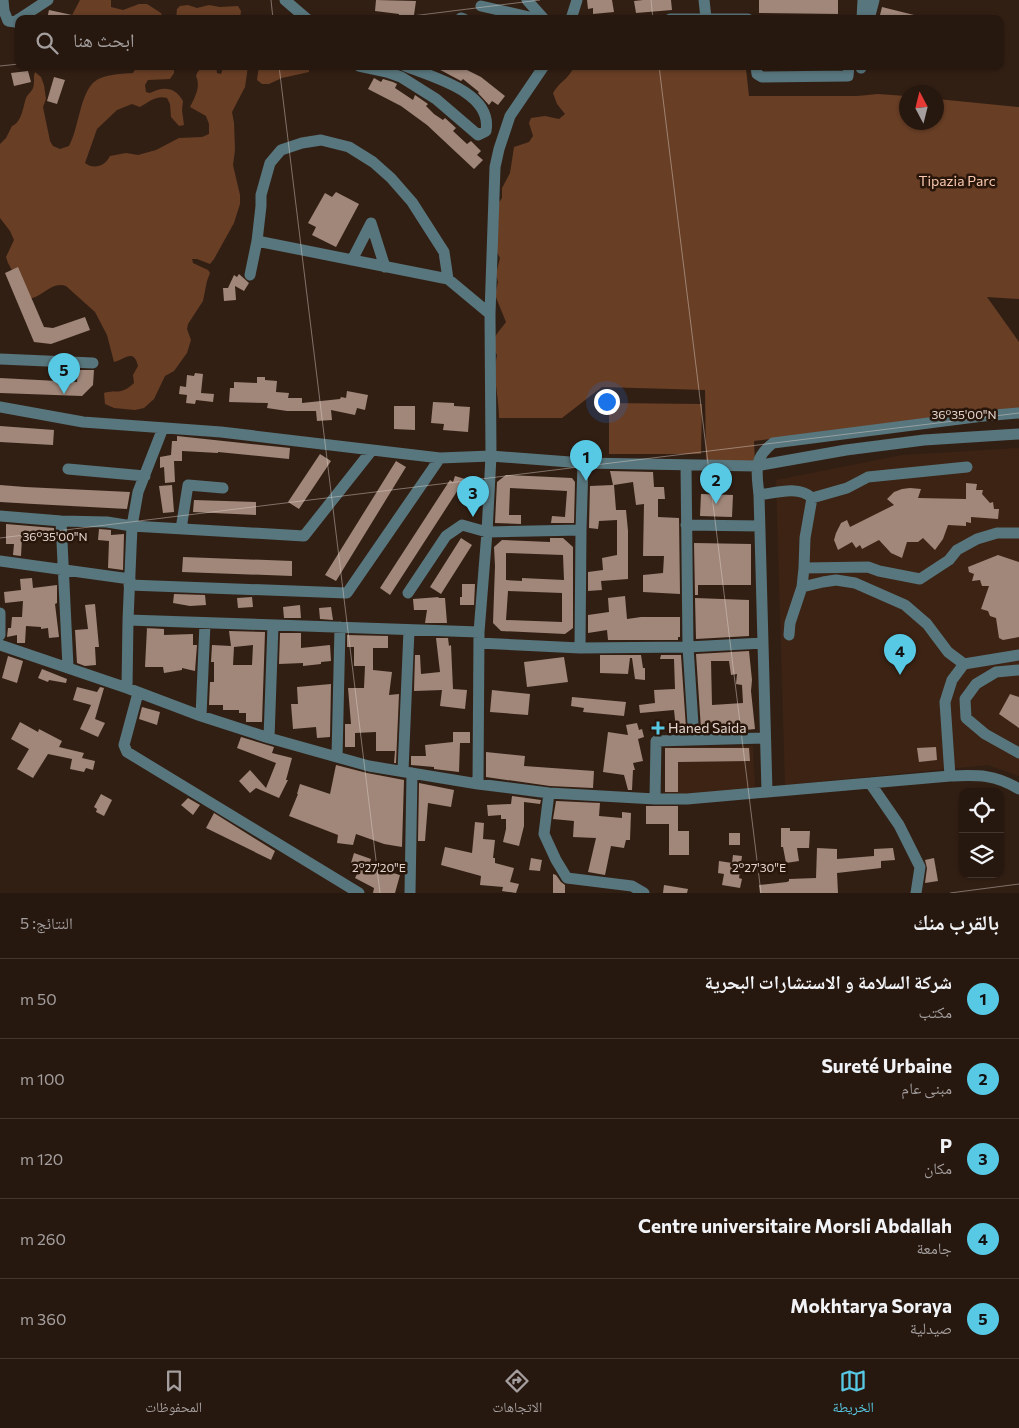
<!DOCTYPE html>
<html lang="ar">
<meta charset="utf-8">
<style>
:root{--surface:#26170f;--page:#2e2018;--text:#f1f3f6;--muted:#a49f9e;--line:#42362f;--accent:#58c9e4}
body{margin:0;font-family:Commissioner,"Noto Naskh Arabic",sans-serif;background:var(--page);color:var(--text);direction:rtl}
.controls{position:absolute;right:15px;bottom:15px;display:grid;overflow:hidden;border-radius:10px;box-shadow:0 1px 4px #0004}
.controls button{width:45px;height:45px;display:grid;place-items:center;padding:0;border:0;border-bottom:1px solid var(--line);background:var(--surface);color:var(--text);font:25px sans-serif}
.compass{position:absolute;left:899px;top:85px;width:45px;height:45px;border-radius:50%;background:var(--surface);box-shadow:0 1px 4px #0004;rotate:353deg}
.you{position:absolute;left:606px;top:401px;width:18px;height:18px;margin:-12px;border:4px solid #fff;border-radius:50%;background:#1a73e8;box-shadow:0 0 0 8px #1a73e833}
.badge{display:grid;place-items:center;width:32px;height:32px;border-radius:50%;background:var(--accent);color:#111;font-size:16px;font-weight:700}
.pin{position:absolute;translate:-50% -41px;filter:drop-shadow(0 1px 2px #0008)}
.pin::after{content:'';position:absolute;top:26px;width:18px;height:15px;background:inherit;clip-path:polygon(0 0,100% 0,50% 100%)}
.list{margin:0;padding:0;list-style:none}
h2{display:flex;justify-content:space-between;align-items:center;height:65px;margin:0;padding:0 20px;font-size:21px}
h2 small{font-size:16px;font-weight:400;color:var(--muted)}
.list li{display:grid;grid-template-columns:32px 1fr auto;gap:15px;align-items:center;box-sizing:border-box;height:80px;padding:0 20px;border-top:1px solid var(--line)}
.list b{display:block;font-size:19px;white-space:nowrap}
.list p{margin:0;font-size:16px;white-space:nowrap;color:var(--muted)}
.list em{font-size:16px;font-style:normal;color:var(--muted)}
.icon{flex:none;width:28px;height:28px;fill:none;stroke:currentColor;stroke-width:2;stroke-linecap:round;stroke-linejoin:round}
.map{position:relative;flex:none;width:1019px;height:893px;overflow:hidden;direction:ltr}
.search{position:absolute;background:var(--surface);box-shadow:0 1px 4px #0004;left:15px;right:15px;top:15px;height:55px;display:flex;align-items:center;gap:12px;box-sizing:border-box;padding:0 18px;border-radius:10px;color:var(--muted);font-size:19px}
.sheet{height:465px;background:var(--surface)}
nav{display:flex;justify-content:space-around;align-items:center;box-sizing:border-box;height:70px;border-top:1px solid var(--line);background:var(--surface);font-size:14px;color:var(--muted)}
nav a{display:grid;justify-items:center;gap:2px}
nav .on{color:var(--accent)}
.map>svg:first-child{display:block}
</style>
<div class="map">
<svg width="1019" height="893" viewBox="0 0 1019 893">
<rect width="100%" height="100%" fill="#321f14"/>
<path fill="#3c2314" d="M1019,448V776L988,765L785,785L776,480L902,455Z
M753,746L755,788L691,795L665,794V747Z"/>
<path fill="#683e25" d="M80,0H111V7L123,10L139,4H147L161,13L163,19H70Z
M209,5L220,7L238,6L241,11L240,19H176L177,9L180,6L188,5L197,8Z
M137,66H174V73L170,79L148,80L145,85L146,92L150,93C164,86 175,87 183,101L182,110L184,125L179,126L171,117L170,104L167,98C156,95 149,102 140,107L132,104L117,110L97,129L85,163C94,170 105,166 110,156L126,153L138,155L156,150L179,138L202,137L209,134V124L206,116L190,107C195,97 201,87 196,76C199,66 206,66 216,66L217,73L221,74L224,66H248L245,87L232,112L234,123L235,150L233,165L240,195V204L234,223L214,259L210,264L197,259H192L193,263L208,270L210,273L207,281L203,301L188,324L187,329L191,340L187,353L174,371L165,376L154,399L144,408L135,410L114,408L105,404L104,393C117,389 120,396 134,383L133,375L138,366C134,348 125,359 114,362L107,335L95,312L66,286C51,281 42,298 28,299L8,263L6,257L14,240L10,231L0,218V144L6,138L12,126C22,122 23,107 26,98C28,94 32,91 33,88C35,82 33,77 35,72L41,77L44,85L46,99L43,107L50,141L53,146L60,149L69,146C78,130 80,97 92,84C101,74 120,74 133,73Z
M259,66H309V72L282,78L269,84H262L257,80Z
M574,66H743L746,69L749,96H857L878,94L906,96V122H936L937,99L1019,107V299L987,297L1019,342V415L950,418L754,441L755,462L706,461L705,390L602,387L562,418H499C499,396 492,376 497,355C487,342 498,333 506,322L495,295L498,282L496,274L500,258L497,252V205L502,198V188L510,173L514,147L529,142L533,136L529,123L531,118L545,116L559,119L565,114L557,104L553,93C559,82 570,78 574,66Z
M609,403L702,404L701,454H609Z"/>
<path fill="#a0877a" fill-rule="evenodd" d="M376,0L416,1L414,15H409L408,19H398L399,14L375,11Z
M587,0H612L614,12L593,14V8L588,9Z
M643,0H671L672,10L636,13L634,1Z
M759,0H838V14L759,13Z
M882,7L918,16V19H879Z
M49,10L72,15V19H47Z
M433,66H459L481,77L505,96L498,105L492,101L489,105L478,93L479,92L463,79L461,81Z
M28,71L31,82L14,86L11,73Z
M54,77L65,80L57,104L47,101Z
M374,78L381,82L383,79L393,82L397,84L395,88L413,100L415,95L428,104L426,106L434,114L443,120L445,118L456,128L453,131L467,144L471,141L481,151L477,155L483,160L474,169L427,125L401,106L368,89Z
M336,192L359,204L336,247L312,235L316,227L308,223L325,193L332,197Z
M18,267L44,327L53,328L85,317L90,330L51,344L34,342L5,273Z
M239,274L249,283L244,291L235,286L236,300L224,301L223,288H228L234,275L237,277Z
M78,370H94L93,385L82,396L0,393V378L77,382Z
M195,373L203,374L201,393L214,394L213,402L196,400L195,404L186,403L187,395L179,394L180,386L186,387L187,375L194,376Z
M257,377H265V380L277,381L276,392L289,393L288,398H302V403L340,399L341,397L346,398L347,391L368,395L365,410L357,408L355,415L331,410L332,420L317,421L316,411H287L267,408L268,403L229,402L230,388H234V382L257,383Z
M433,402L454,403V406L470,407L468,432L443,430L444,424L431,423Z
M394,406H415V430L394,429Z
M0,426L54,430L53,445L0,442Z
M177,436L290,448L289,459L218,452V453L182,451V461H174L175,482L165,483L164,467L160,468V457L171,455L172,441H177Z
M320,454L331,461L299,509L288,502Z
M396,461L406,467L336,581L325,575Z
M610,471L653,472L654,487H664L665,499H658V517L679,518L680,594L643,592V575L663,573L664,556H643L644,504L636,505L633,482L614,485L616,510H626L628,531V579L601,581L602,590L588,591V572L603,570L602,558L617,555V520L599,521L598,529L589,528L590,486L613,485Z
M506,475L572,478L575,482L574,523H551L552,516L565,517L567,491L510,488L509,515H521V524L495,523L497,482Z
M455,476L465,479L390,595L380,588L450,480L453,482Z
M966,483L977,484L976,490H983L982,494L990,503L993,502L994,509H999L998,519L971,517V523L966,522V526L948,525L943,539L935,550L923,538L918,542H907L902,558L891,553L879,540L862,549L860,545L856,548L852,542L838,550L834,540L836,533L841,523L847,520L850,527L894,505L887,499L894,492L902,489L910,488L921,489L918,498L966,499Z
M0,485L25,487L130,492L127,509L34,504L0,502Z
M172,485L174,512L163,513L159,486Z
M701,494L733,495L732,517L700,516Z
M194,500L256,502V515L193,512Z
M6,524L54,528V539L22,538L21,556L13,555L14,544H6Z
M99,529L111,530V535L124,534L123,570L108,568L109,541L98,540Z
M461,538L472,545L441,594L430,587Z
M550,538H563L573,547V628L565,634L501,631L493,623L495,566L494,547L502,540L550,542ZM506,553L563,555L564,580L522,578V581L506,580ZM508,591L562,593V622L506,620Z
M694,543L751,544V585H698V595H695Z
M998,555L1019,562V637L1003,640L999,638L996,618L990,616L988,611L981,609L989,586H982L980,580L972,581L974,574L969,572L968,567Z
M183,557L292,561V576L182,572Z
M32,578L33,588L57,585V603L55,604L59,637L49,638L48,628L41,629V627L26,626L25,643H17V635L7,637L8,628H11L12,617H22L23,601L5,603L4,592L21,590L20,579Z
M462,584H475L474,605H460V597H462Z
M174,594L205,595L206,605L190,606L173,603Z
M625,596L627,619L641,617H680V637H678V640H608L607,630L588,633V615L609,612L608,598Z
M252,597L253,607L238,608L237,598Z
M439,597L438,598H445L447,623H425L427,610H414L413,599Z
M695,598L749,600V636L696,639Z
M95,604L99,647H95L96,665L85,666L77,663L75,630L88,629L85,605Z
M300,605L301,618H284L283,607Z
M331,607L333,620L320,619L319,608Z
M145,628L164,629V635L193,634V645H197L195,671L182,668V670L164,673L163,667H145L147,628Z
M229,631L265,632L262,722H246V713H239V710H223V705H209L210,682H214V662H211L212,645L231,646ZM253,645L252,665H233L234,647Z
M280,633H301V648L330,645L331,661L321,662V664L303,666V663L279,664Z
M347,635L388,636V648H373V670L392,672L389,695L399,694L396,763H394L395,751H376V732L355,733V747H345V724H351L348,688H364L365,666H354V647H347Z
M436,638H448L449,646L451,645L453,689L467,690L465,709L440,706L442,690L414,691L415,655H420L421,674L440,672Z
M749,651L752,680L751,691L755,729L726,732L725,726L701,729L696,654ZM711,661H729L731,675L737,674L736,684L742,685L743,703L712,705Z
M600,655H641L643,668H645V680L635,679L632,658H630L628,674L600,673Z
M661,655H681L686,728L676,729L674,710L640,713L639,705L655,703L654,690L675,689L674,659H660Z
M8,656L23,661L17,683L2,678Z
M564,657L568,682L527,687L524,662Z
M42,669L67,679L66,683L49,680L48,682L38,678Z
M331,684L330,737L317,738L316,727L293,729L291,704H298L297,687Z
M77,687L97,692L100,687L104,688L95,719L105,723L98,737L80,729L91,705L73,700Z
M492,690L530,694L528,715L490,712Z
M1010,694L1019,697V728L999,714Z
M572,697L626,702L624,716L583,712L584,708L571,706Z
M142,707L160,712L157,725L139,719Z
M20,722L38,732L39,729L62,741L59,747L84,753L82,758L95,761L93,770L86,768L84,772L70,769L72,759L48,754L33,778L17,769L29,749L11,739Z
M637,723L639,730L642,729L644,737L638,739L643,761L633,763L635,770H633L632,790H628L624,775L603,772L608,732L628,735L626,725Z
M453,732H470V743H460L459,772L434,769V767L411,765V756H426L425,745L453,742Z
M241,737L274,747L272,753L292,758L286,780H288L279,798L256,788L250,793L239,781L250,770L266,788L276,763L237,748Z
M936,747L937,760L919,762L917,748Z
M665,748H749L750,761L678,762V792H665Z
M486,752L525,756L524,766L594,771L593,788L550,786L486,777Z
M336,765L367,773L404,780L402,847L384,844L356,834L353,845L337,843L338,835L289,816L298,794H297L300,784L330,794Z
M419,783L454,790L451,807L428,803L425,841H418Z
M101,794L112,800L104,816L96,812L97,809L94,807Z
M512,796L541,800L540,804L524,802V826L519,846L503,842L506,829V819H501V815L488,816L487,805L511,804Z
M188,798L200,805L193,815L181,805Z
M556,801L600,803L599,816L622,818V812L631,813L630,840H626L624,848L611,846L605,875L588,872L596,838L573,837L574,821L553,819Z
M646,806H678V831H689V855H669V824H646Z
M214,813L275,851L271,860L206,828Z
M475,822L484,823L483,839L495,840L493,858H495V863L514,868L510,882L519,884L516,893L502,891L503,887L480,885L481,876L441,865L445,847L472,853Z
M781,828H790V831H810L809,848H797L799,861L786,863L783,847H781Z
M729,833H740V845H729Z
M817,848L837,849V859L874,856V849L893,848L895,860L881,861V868L837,873L838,893H760L759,885L787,882L789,881V879L816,878Z
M354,853L371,859L369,866L400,875L395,893H373L374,888L355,878L358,872L353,870L355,865L351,863Z
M733,855L742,856L739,878L742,879L740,888L722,885L724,874L718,873L719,861L732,863Z
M531,858L542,860L540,871L529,870Z
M934,858L938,881L925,883L927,868L925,860Z
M553,874L556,875L561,882L565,885V893H553Z
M664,885L688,889L687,893H663Z"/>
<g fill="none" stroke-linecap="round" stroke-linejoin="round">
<path stroke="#58767d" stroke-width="11" d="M3,0L4,11L8,21L15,22L19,19
M285,0L307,19
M527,0L544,19
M704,0L706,18
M481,6L538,19
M461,18L464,19
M19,19L48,0
M571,19L577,0
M670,19H748
M862,19L863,0
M869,19L874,0
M359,66L387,72L401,77L436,99L478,135L486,131C493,92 432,77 405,66
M756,66L757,74L762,77L848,76L849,66
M861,68V66
M257,241L261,206V195L270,163L281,150L302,143L321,140L349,147L373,162L391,178L412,202L444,252L448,279
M352,260L371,223L385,267
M250,275L257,241L448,279L490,314
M0,359L93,363
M0,407L83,422L221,432L440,458L491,456L583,463L756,466L846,450L924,440L1019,434
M686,465L688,647L763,643
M967,467L868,477L847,488L812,498L805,538L804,568L868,567L879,571L920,579L949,560L957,550L977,539L997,533H1019
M68,469L145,476
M759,495C775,493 799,485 812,498
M0,516L61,521L107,522L132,526L304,536L372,450
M61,521L68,667
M686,525L760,526
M181,529L188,485L223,488
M581,530L583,463
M0,561L130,579
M129,585L347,593L440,458
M802,587L823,582L836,580L855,583L905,605L927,624L948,652L964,664
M408,593L446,536L462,525L487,532L581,530L580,648L479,643V636
M0,613V635
M128,620L479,632
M789,635L790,623L802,587L804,568
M0,645L127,688L201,716L269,738L369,766L478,784L549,793L655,799H687L950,776C978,775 994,774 1019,789
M580,648L688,647L694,740
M1019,670L996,672L976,684L965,699L966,718L985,734L1019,753
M127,688L128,620L132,526L138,492L163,428
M138,693L124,745L127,752L359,893
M201,716L205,623
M269,738L273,625
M337,757L340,627
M403,771L409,630
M950,776L945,702L952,680L964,664L1019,655
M870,783L899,825L920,867L916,893
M478,784L479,632L487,532L491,456L490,314L495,167L499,149L510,116L544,66
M767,792L759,495C757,473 752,459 773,443L983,416L1019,413
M549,793L544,834L556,860L567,878L632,886L644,893
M655,799L656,741L765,738
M410,893L412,773"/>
</g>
<path fill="none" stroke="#e3d5ce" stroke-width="1" stroke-opacity="0.45" d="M271,0L273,19M651,0L653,19M388,19L540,0M0,66L19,64M279,66L380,893M659,66L761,893M0,538L1019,413M950,893L1019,884"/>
<path fill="#58c9e4" stroke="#28160b" stroke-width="2" d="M655.5 720.5h5v5h5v5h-5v5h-5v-5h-5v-5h5z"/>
<g text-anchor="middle" stroke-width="5" stroke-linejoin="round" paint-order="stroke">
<g font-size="14" fill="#f9c8ae" stroke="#28160b">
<text x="957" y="186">Tipazia Parc</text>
</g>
<g font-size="14" fill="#e3d5ce" stroke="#28160b" text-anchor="start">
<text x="668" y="733">Haned Saida</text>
</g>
</g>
<g font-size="12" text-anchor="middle" fill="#e3d5ce" stroke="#28160b" stroke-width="5" stroke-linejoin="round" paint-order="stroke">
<text x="964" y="419">36°35'00"N</text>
<text x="55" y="541">36°35'00"N</text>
<text x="379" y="872">2°27'20"E</text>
<text x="759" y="872">2°27'30"E</text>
</g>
</svg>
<div class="controls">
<button><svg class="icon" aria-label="locate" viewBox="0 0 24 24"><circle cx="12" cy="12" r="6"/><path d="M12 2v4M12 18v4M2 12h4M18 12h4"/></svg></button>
<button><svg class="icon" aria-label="layers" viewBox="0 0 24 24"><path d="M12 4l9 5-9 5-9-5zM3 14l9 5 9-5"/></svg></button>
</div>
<svg class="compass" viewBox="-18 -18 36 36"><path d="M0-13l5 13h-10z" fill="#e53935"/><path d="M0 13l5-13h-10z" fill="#a49f9e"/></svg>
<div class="you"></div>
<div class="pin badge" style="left:586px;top:481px">1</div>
<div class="pin badge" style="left:716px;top:504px">2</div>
<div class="pin badge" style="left:473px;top:517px">3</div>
<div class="pin badge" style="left:900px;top:675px">4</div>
<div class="pin badge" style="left:64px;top:394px">5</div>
<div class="search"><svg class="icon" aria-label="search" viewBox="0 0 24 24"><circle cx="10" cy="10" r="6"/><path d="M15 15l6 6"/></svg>ابحث هنا</div>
</div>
<section class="sheet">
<h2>بالقرب منك<small>النتائج: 5</small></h2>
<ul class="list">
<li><span class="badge">1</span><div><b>شركة السلامة و الاستشارات البحرية</b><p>مكتب</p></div><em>50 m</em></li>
<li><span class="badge">2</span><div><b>Sureté Urbaine</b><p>مبنى عام</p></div><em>100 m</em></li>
<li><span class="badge">3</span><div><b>P</b><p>مكان</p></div><em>120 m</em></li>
<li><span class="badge">4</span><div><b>Centre universitaire Morsli Abdallah</b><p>جامعة</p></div><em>260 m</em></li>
<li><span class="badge">5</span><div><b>Mokhtarya Soraya</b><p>صيدلية</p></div><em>360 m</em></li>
</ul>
</section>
<nav>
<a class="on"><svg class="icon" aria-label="map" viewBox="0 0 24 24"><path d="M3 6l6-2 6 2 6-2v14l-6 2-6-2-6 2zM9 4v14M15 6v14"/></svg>الخريطة</a>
<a><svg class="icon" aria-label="directions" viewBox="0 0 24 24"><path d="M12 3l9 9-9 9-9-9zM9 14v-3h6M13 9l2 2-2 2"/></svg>الاتجاهات</a>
<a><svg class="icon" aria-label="saved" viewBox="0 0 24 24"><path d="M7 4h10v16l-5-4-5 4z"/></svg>المحفوظات</a>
</nav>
